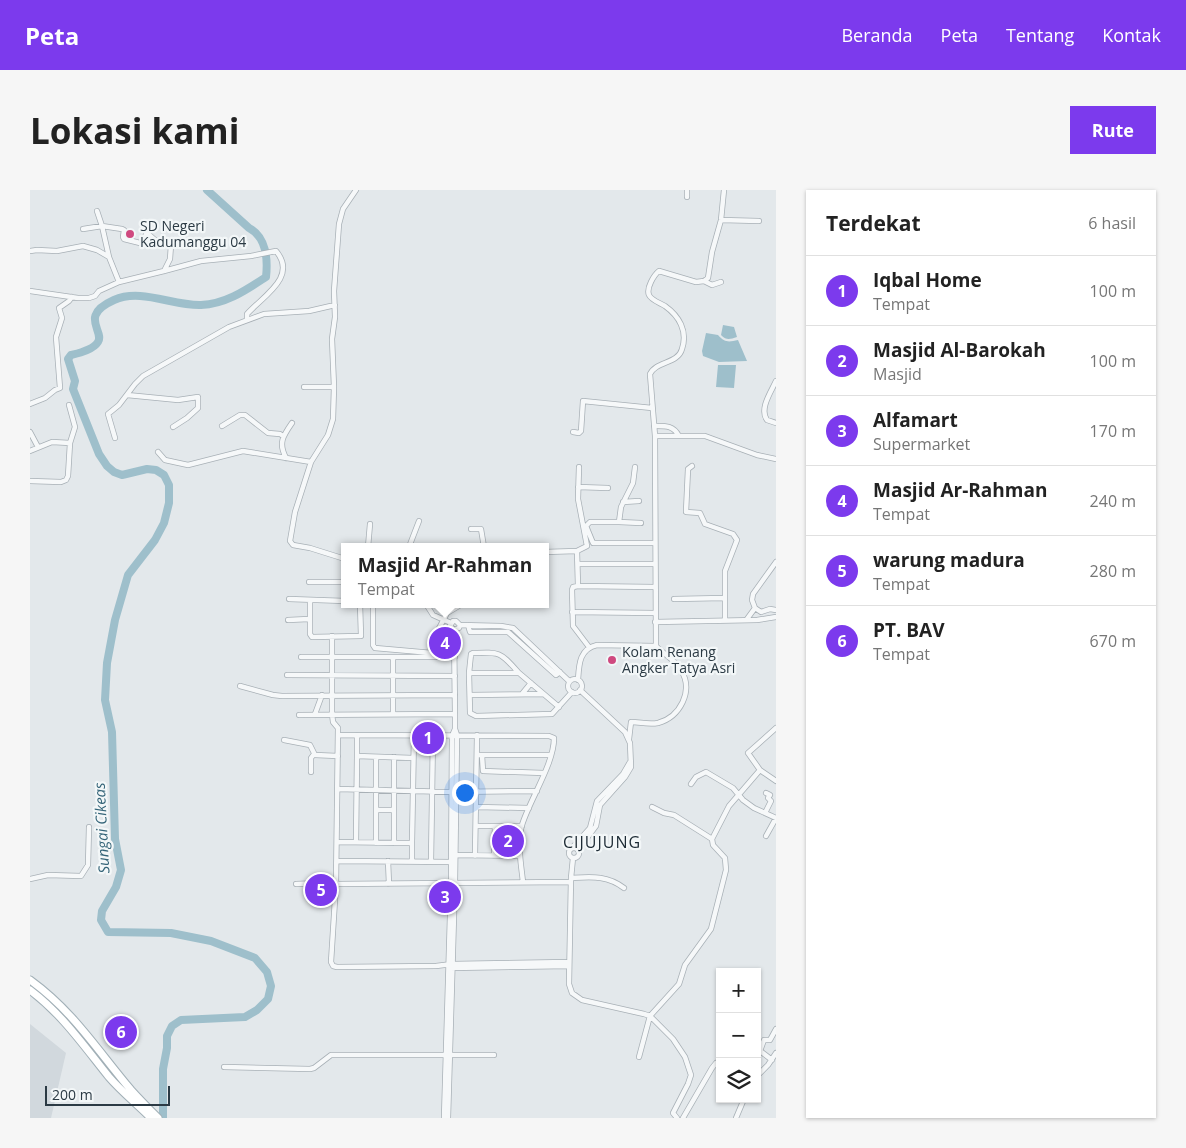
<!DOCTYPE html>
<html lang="id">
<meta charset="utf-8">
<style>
:root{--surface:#fff;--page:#f6f6f6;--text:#222;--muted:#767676;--line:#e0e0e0;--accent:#7c3aed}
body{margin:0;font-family:"Open Sans",sans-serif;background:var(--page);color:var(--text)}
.controls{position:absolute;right:15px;bottom:15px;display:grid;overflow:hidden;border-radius:0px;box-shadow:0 1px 4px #0004}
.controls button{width:45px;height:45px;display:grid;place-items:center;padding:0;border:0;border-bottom:1px solid var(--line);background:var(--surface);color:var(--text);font:25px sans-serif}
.scale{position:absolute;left:15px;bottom:12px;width:125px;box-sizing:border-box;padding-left:5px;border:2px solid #2b3a44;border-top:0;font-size:14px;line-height:18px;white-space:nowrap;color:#2b3a44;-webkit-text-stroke:4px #f3f7f8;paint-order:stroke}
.you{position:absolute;left:434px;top:602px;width:18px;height:18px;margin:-12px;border:4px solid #fff;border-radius:50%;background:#1a73e8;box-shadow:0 0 0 8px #1a73e833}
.badge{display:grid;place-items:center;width:32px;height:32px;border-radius:50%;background:var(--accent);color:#fff;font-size:16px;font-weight:700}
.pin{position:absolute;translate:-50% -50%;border:2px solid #fff;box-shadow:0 1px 5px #0006}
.popup{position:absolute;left:311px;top:353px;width:208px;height:65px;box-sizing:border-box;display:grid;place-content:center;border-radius:0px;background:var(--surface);filter:drop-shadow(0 1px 4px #0005);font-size:16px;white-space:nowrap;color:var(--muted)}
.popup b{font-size:19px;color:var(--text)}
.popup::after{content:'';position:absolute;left:50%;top:100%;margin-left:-10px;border:10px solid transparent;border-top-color:var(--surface)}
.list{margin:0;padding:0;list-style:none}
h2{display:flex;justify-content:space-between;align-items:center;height:65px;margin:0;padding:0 20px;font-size:21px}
h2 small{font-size:16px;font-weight:400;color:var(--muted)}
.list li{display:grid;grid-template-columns:32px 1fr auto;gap:15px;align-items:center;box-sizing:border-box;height:70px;padding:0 20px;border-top:1px solid var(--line)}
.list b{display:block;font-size:19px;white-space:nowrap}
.list p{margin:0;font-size:16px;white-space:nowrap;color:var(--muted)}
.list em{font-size:16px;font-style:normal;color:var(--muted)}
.icon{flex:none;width:28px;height:28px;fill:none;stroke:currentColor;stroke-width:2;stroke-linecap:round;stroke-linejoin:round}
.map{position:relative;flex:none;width:746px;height:928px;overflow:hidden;border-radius:0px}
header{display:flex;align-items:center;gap:30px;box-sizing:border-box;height:70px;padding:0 25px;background:var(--accent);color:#fff}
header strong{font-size:24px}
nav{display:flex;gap:28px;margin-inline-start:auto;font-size:18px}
.intro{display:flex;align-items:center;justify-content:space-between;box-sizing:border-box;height:120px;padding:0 30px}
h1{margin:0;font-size:35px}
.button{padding:12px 22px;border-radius:0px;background:var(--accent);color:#fff;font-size:18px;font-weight:700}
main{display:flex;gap:30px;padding:0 30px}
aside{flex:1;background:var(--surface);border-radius:0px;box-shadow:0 1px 4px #0004}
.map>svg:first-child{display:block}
</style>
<header>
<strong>Peta</strong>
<nav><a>Beranda</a><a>Peta</a><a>Tentang</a><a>Kontak</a></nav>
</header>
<div class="intro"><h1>Lokasi kami</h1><a class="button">Rute</a></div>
<main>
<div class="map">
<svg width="746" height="928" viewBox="0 0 746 928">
<rect width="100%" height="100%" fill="#e3e8eb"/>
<path fill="#d1d8dd" d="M0,834L36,863L21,928H0Z"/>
<path fill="#cdd5c4" d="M0,790L23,808L87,880L102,909L57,857L0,800Z"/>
<path fill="#9ebfcb" d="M693,135L704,137L707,147C700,149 697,151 691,145Z
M676,143L688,145C695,153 699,152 708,150L717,171L689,172L673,166L672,161Z
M688,175H706L704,198L686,197Z"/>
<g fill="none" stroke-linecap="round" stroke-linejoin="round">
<path stroke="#9ebfcb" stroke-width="8" d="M133,928V879L137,858V846L142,836L151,830L215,827L227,820L238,809L241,796L237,782L225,768L181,751L141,743L78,742L71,730L72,721L86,697L91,680L85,649L82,542L75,510L77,473L85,430L98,385L125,350L134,333L139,313V295L134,285L126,280L117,279L92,285L84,282L77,276L69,264L43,199L45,191L38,169L41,165C49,163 63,160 68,152C75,141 48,126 84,110C111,98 143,116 171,115C196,114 216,100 236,87C238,69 236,47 219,38L177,0"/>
<defs>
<path id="minor" d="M657,7V0
M67,21L72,36L79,67
M691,30L729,31
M53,39L72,36L92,39L94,40L93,47L94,49L110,53L113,51L119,38
M117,43L125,50L141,55L140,69L134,81
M0,61L7,60L27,61L53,56L67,60L79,67L89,92
M674,91L682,95L691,92
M0,101L48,108H59L65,106L69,101L89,92L134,81L171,71L221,66L246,61C268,87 233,106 217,124V130
M746,191C741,202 729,219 737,230L746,233
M274,197H304
M97,205L148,210L168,207V218L157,228L143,237
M0,214L15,208L25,200L30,198L26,147L32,128L29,118L39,111L42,107
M192,236L210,225H215L238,243L250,244L253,246
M624,236C635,236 643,235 649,246H675L727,265L746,269
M0,242L8,257
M543,242L549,243L551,241L553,211L622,218
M625,246H649
M85,248L78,224L89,215L105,194L113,186L199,137L234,124L279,121L305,115
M0,261L22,252L40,253
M128,262L135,270L158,275L213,261L281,272
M256,268C248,253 253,246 262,233
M662,276L658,279L656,322L670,323L675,334L703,344L707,350L695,381V430
M549,277L548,309L557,356L547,361L548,396L543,397L542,400L543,436L559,457
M605,277L603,293L591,317L589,332H560L556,336L563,353H625
M0,291L31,292L36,290L38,286L40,253L45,237L39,215
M548,297L578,298
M593,312L609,311
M589,332L611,333
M441,339H451L454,357
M338,357L340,334
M379,357L389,331
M515,362L547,361
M315,369L280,358L263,355L260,351L265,322L281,272L298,245L303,229L304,197L302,149L305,127L304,101L309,34L313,19L326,0
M548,374H625
M279,392H315
M548,396L625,397
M259,409L315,411
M644,409L694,408
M280,410V444L282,447L331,446L330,414
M343,414V455L345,458L402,463L424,462
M396,414L403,425L421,433
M725,418L722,410L723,404L746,372
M542,422L625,423
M717,429L725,418L731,422L740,419L746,420
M258,430L279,429
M625,432L727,430L746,427
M430,435L471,436L483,438L539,491
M438,435L440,442H478L526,485L530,482
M302,446V524L303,532L308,538L306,694L301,772L303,776L307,777L406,776L422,774L539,772
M402,463L405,446L417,423L432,414
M271,467H425
M439,483H489L529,517
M489,483C470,462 471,462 443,463L441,464L439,483L440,523L446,526L522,524L542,502
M257,485L425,486
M538 496a7 7 0 1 1 14 0a7 7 0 1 1-14 0Z
M548,490C549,475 549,459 567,455L626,456L625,246L620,184C626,171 648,174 652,159C658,141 649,126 635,116C630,113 621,110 619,105C616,98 624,85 629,81L666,92L674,91L678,88L682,62L691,30L694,0
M210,496L243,505L252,506L425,505
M492,504L501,493
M440,505L513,504
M363,523V467
M285,524L292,505
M269,525L425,524
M308,545L519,546L524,548C524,574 500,609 492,635C487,653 491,674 493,692
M327,545V566
M599,549L601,532C610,532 618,535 628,533C650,527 664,501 651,480C646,471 634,464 626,456
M254,550L280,555L285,565L308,566
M449,565H521
M452,565L453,581L514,583
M346,567V653
M730,580L746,591
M281,582V568L284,564
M661,594L666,587L676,582L703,598L713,610L724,618L746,628
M308,599L422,602L507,601
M446,617L499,618
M622,617L634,623L644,625L682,649
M346,620H364
M735,623L741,611L738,608L740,605L736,603
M446,636H492
M736,646L746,628
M307,652L382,653L384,545
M326,652L327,566L383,568
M364,653V567
M539 663a5 5 0 1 1 10 0a5 5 0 1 1-10 0Z
M542,658L560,638L567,611L593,584L600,572
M548,660L566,636L570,615L595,587L601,577L600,553L595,542L550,500
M424,665L490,666
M445,666L447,545
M464,666L465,636
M543,668L541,688L539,794L542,803L552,810L614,824L620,826L643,849L655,867L661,885L658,894L643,923L647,928
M307,671L423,672
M358,671L359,694
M382,671V653
M401,671L403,545
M541,688C561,687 577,685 594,698
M0,689L18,685L51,686L58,675L59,637
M266,694L290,693L306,694L541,692
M420,778L539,776
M729,860L742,870
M730,861L734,850H740L746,839
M609,867L620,826L649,794L655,775L681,739L696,680L695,668L683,655L682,649L699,616L730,580L718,563L746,538
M194,877L280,879L284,878L301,865H464
M727,886L738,875L746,863
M414,928L421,692L422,546L425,539V524L424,440L420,436L423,431H426L430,435L429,438L424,440
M418,928L425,692L427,545L425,539
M653,928L682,878L686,873L690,871
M706,928L714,909"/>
<path id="primary" d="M0,790C44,822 67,860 101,900C110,910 119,919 128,928
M0,800C32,824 54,856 79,887C91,901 107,914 121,928"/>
</defs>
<use href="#minor" stroke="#a8b0b6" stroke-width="6"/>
<use href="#primary" stroke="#a2b0b7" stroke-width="9"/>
<use href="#minor" stroke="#f6f8f9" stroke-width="4.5"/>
<use href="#primary" stroke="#fff" stroke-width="7"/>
</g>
<g fill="#cf497f" stroke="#f3f7f8" stroke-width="2">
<circle cx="100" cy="44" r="5"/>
<circle cx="582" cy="470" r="5"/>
</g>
<g text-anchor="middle" stroke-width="4.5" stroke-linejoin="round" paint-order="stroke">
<g font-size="14" fill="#2b3a44" stroke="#f3f7f8" text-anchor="start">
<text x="110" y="41">SD Negeri<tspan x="110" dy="16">Kadumanggu 04</tspan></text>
<text x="592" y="467">Kolam Renang<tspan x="592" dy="16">Angker Tatya Asri</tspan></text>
</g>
<g font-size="15" font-style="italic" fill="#346478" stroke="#f3f7f8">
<text transform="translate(72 638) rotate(-93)" y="5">Sungai Cikeas</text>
</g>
<g font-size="16" letter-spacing="1" fill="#1d2b35" stroke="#f3f7f8">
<text x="572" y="658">CIJUJUNG</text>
</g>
</g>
</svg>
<div class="controls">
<button>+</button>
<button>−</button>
<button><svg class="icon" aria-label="layers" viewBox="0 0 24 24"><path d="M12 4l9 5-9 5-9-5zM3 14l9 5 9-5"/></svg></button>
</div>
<div class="scale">200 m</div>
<div class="you"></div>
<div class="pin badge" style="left:398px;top:548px">1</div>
<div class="pin badge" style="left:478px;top:651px">2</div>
<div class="pin badge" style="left:415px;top:707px">3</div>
<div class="pin badge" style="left:415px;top:453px">4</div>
<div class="popup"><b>Masjid Ar-Rahman</b>Tempat</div>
<div class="pin badge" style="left:291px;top:700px">5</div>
<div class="pin badge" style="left:91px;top:842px">6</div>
</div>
<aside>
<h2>Terdekat<small>6 hasil</small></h2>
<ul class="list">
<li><span class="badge">1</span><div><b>Iqbal Home</b><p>Tempat</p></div><em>100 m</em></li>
<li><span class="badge">2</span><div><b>Masjid Al-Barokah</b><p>Masjid</p></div><em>100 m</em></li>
<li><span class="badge">3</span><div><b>Alfamart</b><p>Supermarket</p></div><em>170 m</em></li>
<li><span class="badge">4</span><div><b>Masjid Ar-Rahman</b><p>Tempat</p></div><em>240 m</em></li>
<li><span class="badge">5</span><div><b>warung madura</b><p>Tempat</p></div><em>280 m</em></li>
<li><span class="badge">6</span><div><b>PT. BAV</b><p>Tempat</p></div><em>670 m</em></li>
</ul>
</aside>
</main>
